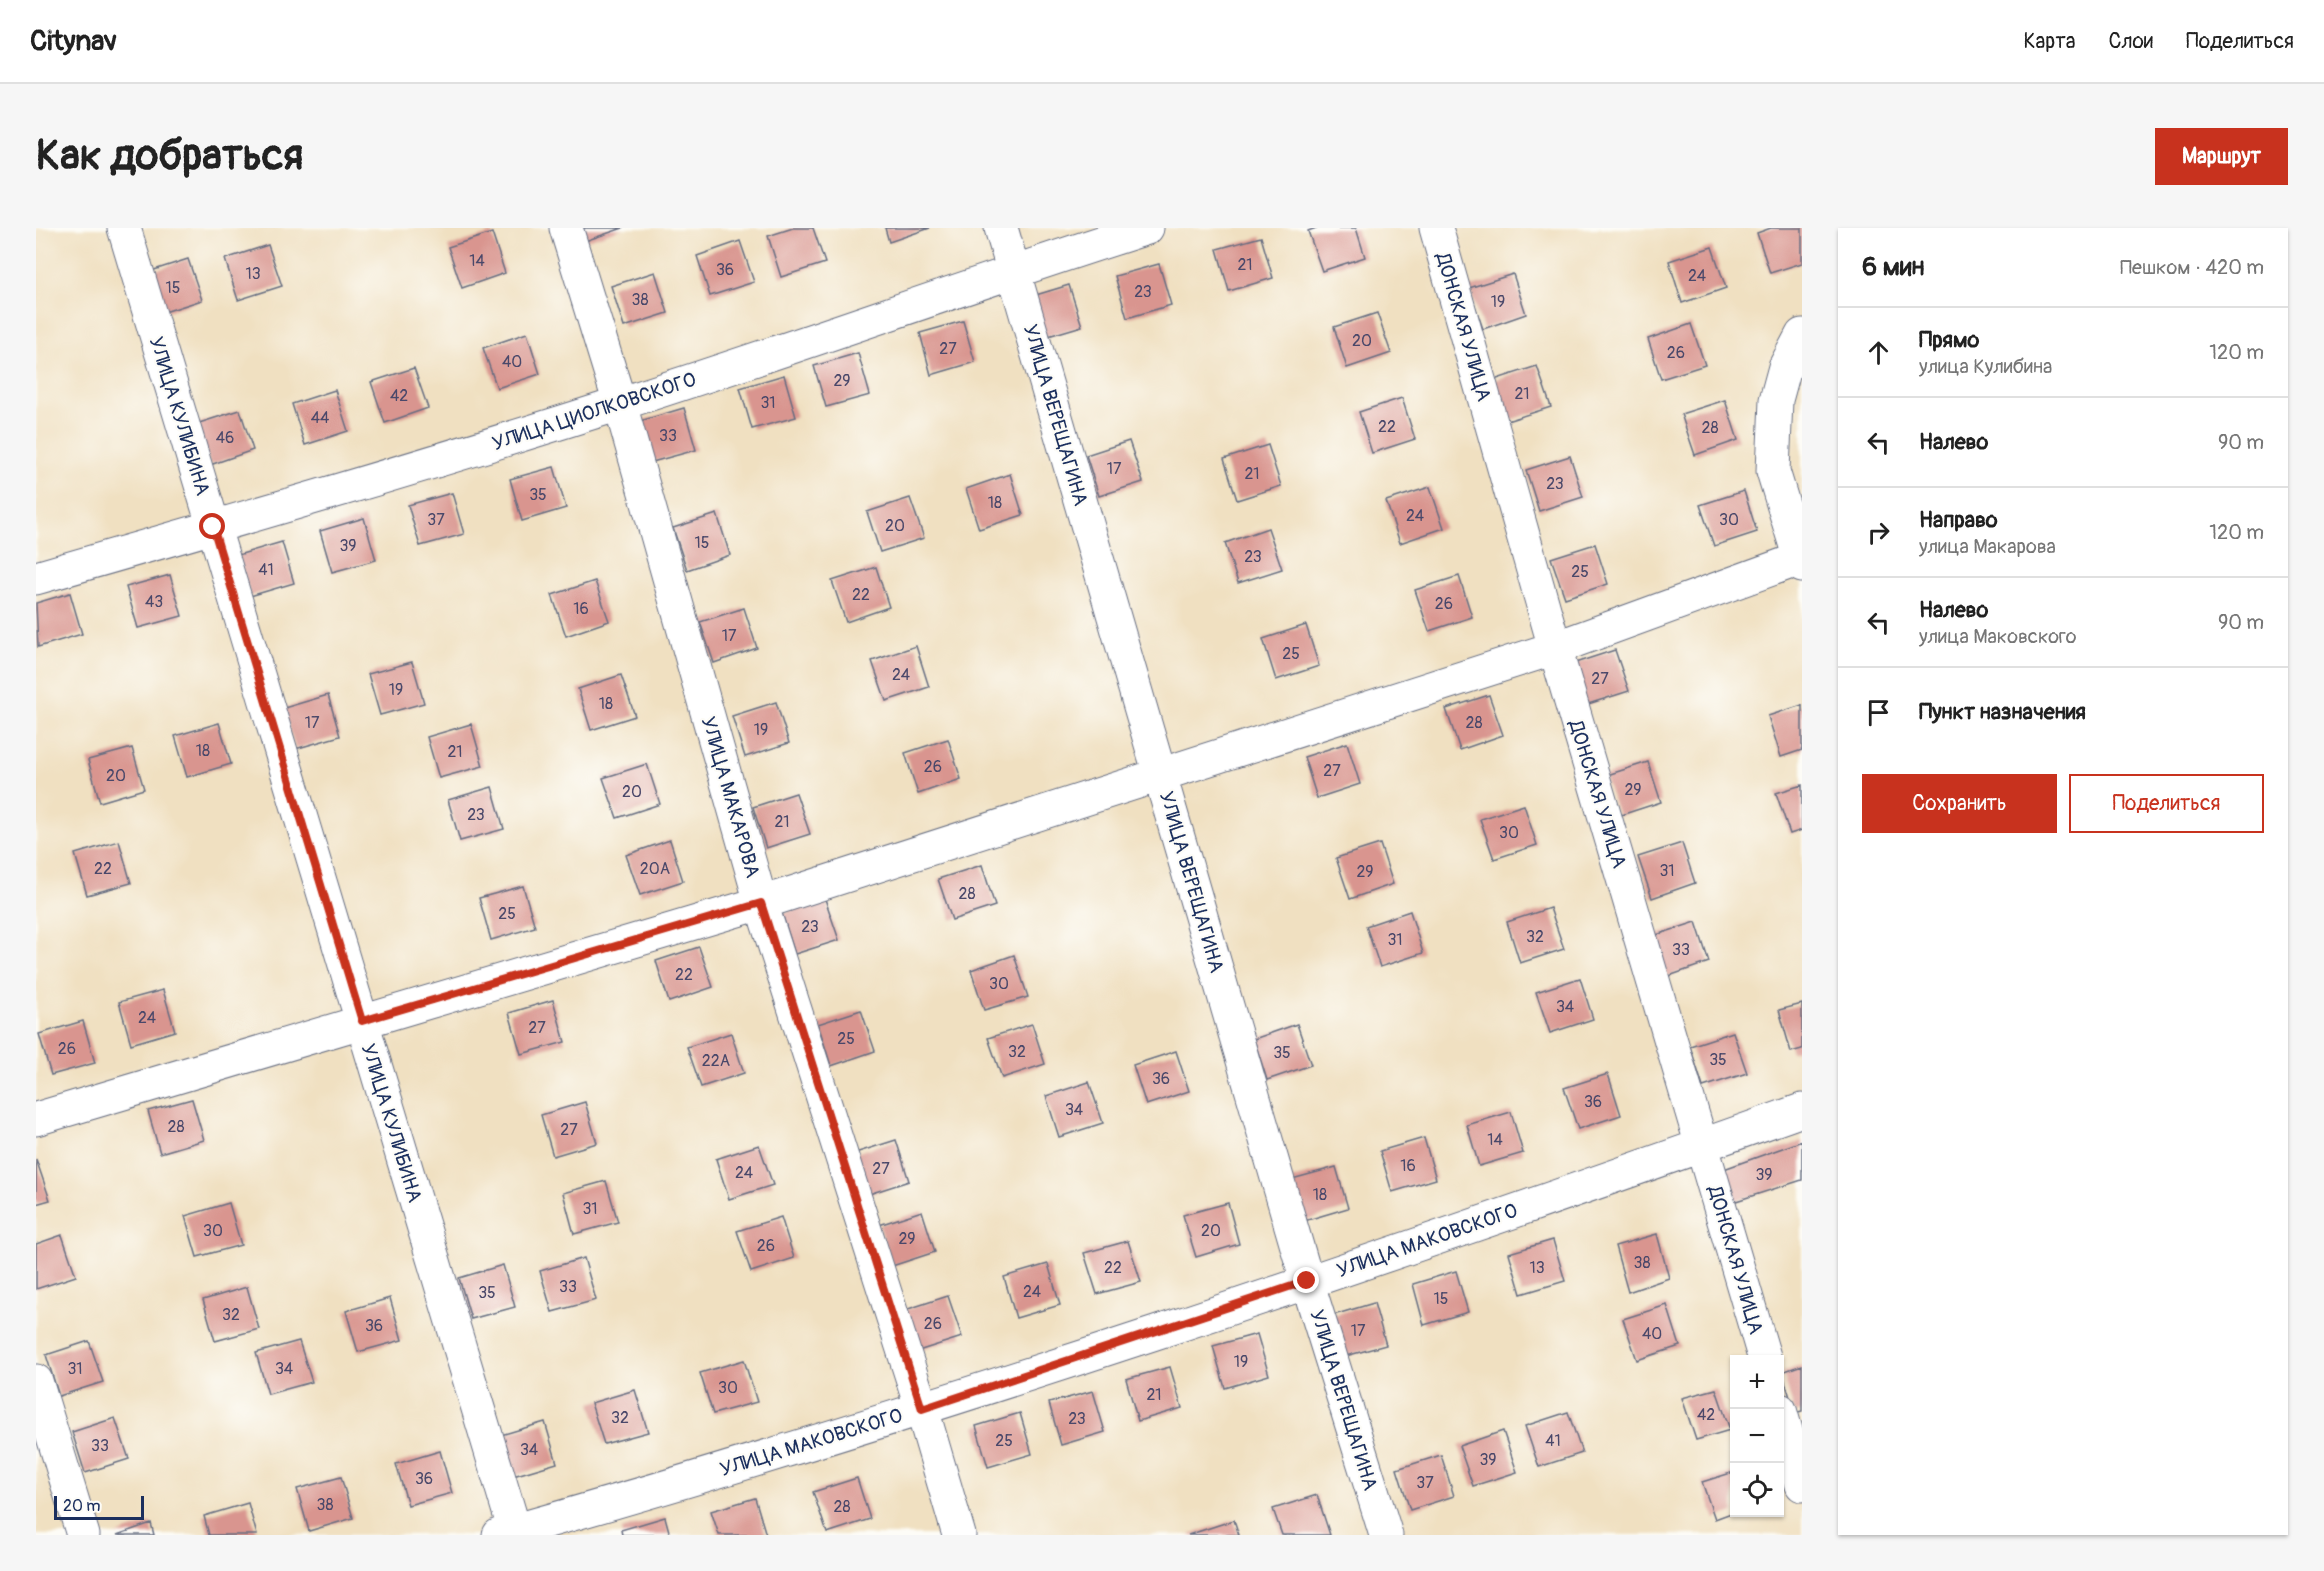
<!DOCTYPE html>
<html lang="ru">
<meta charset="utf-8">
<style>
:root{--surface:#fff;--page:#f6f6f6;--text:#222;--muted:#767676;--line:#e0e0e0;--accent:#c8321e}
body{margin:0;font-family:Pangolin,sans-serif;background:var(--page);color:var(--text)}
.controls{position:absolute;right:18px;bottom:18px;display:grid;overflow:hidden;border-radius:0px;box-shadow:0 2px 4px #0004}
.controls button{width:54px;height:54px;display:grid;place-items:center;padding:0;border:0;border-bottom:2px solid var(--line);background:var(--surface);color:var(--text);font:30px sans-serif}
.scale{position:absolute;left:18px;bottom:15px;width:90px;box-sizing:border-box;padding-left:6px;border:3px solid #1b2f5e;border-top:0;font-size:16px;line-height:21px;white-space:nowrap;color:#1b2f5e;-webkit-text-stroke:4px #fdfcf7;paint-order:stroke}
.stop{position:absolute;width:18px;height:18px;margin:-14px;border:4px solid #c8321e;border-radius:50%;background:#fff}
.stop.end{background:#c8321e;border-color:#fff;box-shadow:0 2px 6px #0008}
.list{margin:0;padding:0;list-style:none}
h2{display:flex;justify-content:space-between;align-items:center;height:78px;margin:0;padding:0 24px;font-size:26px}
h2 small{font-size:20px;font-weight:400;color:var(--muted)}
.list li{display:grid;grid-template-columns:39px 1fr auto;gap:18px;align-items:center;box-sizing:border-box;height:90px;padding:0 24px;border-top:2px solid var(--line)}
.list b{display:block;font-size:22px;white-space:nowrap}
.list p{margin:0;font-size:20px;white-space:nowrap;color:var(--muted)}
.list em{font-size:20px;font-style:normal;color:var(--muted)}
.actions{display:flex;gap:12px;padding:18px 24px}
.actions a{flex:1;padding:14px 0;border:2px solid var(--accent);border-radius:0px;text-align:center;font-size:21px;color:var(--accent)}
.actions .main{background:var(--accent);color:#fff}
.icon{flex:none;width:33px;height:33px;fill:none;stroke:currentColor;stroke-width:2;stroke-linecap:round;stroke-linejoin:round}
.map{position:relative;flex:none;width:1766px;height:1307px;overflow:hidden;border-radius:0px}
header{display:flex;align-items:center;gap:36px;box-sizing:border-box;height:84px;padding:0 30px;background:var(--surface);border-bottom:2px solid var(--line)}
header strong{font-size:28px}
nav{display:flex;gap:33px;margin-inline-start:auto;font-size:21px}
.intro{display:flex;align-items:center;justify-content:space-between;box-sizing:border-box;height:144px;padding:0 36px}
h1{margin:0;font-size:42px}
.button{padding:15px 27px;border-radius:0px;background:var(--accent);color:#fff;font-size:21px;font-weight:700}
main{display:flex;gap:36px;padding:0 36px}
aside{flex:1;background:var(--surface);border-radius:0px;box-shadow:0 2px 4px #0004}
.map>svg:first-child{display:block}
</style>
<header>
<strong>Citynav</strong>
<nav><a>Карта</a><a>Слои</a><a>Поделиться</a></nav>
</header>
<div class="intro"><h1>Как добраться</h1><a class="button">Маршрут</a></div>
<main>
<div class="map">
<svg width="1766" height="1307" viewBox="0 0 1766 1307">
<rect width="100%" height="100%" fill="#fdfcf7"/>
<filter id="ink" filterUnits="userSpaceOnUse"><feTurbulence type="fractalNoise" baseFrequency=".0167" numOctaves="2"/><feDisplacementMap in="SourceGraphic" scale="12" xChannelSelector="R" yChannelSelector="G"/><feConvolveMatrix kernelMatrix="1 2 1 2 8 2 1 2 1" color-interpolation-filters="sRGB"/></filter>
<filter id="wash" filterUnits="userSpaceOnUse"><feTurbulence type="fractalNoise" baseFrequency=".008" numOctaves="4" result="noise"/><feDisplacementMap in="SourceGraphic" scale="24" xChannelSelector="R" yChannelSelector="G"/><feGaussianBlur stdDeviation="1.35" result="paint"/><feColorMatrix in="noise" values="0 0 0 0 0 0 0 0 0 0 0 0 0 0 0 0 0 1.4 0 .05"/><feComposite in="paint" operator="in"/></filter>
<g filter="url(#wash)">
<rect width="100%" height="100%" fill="#f0e0c1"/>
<g id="blocks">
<path fill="#d9958f" d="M541,0H587L546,14Z
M757,0H777L789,35L745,49L732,8Z
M849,0H894L853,14Z
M1280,0H1320L1329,29L1286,43L1272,3Z
M1735,0H1766V35L1734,45L1721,5Z
M456,5L469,45L426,60L412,19Z
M1225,9L1237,50L1193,63L1181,21Z
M704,13L718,54L674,68L661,28Z
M232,17L246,58L202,72L189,31Z
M1676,19L1690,60L1646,75L1633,33Z
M152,31L166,72L122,86L109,45Z
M1123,36L1135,77L1091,90L1079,48Z
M619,44L632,85L588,99L575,58Z
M1477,46L1490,86L1447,101L1433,60Z
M1033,57L1046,98L1002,111L990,70Z
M1341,85L1355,125L1311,140L1298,99Z
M927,93L939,134L895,147L884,105Z
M1655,96L1669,137L1625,151L1612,111Z
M491,105L504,146L461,160L447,120Z
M822,125L834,167L790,179L778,138Z
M1501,138L1515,179L1471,193L1458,152Z
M378,140L392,180L349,195L335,154Z
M748,147L760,189L716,201L704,160Z
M299,162L312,203L269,217L256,176Z
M1366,170L1379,211L1336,225L1323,184Z
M1689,172L1702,212L1659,227L1645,186Z
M648,180L660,222L616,234L604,193Z
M204,182L217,222L174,237L160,196Z
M1093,213L1107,254L1063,268L1050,227Z
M1232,217L1245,258L1201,272L1188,231Z
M1534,228L1547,269L1503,283L1490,242Z
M518,239L530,280L486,293L474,251Z
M974,246L987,287L943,301L930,261Z
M1394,259L1408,300L1364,315L1350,273Z
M1708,263L1721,304L1678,318L1664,277Z
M416,265L428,306L384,318L372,277Z
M874,270L888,310L844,324L831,284Z
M681,286L694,327L651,342L637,300Z
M328,290L340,332L296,344L284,303Z
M1232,300L1246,341L1202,355L1189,315Z
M246,314L258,355L214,368L202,327Z
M1559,316L1572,356L1529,370L1515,330Z
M840,339L853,379L810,394L796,353Z
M134,347L146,388L102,400L90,359Z
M1423,348L1436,389L1393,403L1379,362Z
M559,353L573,393L530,408L516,367Z
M34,365L46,406L2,419L0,375Z
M708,380L721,420L678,435L664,394Z
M1270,397L1283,438L1240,452L1227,411Z
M880,418L893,459L850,473L836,433Z
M1579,422L1593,463L1549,477L1536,436Z
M376,434L388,475L344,487L332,446Z
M585,447L599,488L555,502L542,461Z
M292,467L304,508L259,521L248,480Z
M1453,467L1467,507L1424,522L1410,481Z
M740,474L753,515L709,529L696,488Z
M1766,477V522L1745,529L1732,488Z
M183,495L195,536L151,549L139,508Z
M435,496L447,538L403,550L391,509Z
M912,511L925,551L882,566L869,525Z
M1311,515L1324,556L1281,570L1268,529Z
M96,520L108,561L64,574L52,532Z
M1612,534L1625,574L1582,588L1568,548Z
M611,536L624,576L581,590L567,550Z
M1766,557V602L1754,606L1740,565Z
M456,559L468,601L424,613L412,572Z
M760,565L774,606L730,620L717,579Z
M1488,577L1501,617L1458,631L1444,591Z
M634,612L647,653L604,667L590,627Z
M83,613L95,655L51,667L39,626Z
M1646,615L1659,655L1616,670L1602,629Z
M1344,616L1357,656L1314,671L1300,630Z
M946,637L959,678L916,692L902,651Z
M487,658L499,699L455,712L443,670Z
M789,671L803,712L759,726L746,685Z
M1514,680L1528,721L1484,735L1471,694Z
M1374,683L1387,725L1344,739L1330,698Z
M1660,694L1673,734L1630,749L1617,708Z
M663,719L677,759L633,774L620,733Z
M978,727L992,769L948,782L935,742Z
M1544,750L1557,791L1514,805L1500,764Z
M127,762L139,803L95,816L83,774Z
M517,772L529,814L485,826L473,785Z
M1766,776V821L1755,824L1743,782Z
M825,782L839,823L795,838L782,796Z
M47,793L59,835L15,847L3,806Z
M996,796L1009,836L966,850L952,810Z
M1261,796L1275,837L1231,852L1218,811Z
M1697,804L1711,845L1667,859L1654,818Z
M695,805L708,845L665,859L651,819Z
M1140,823L1153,863L1110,877L1097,837Z
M1572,846L1585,887L1542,901L1528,860Z
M1053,854L1067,895L1023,909L1010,868Z
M156,871L168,912L124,925L112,883Z
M549,874L561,915L517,928L505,887Z
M1475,884L1487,925L1443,938L1431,897Z
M1388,910L1400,951L1356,964L1344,923Z
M860,912L873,953L830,967L816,926Z
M1766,913V952L1700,973L1688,941Z
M723,917L737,957L693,971L680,931Z
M0,931L14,972L0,976Z
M1300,939L1312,980L1268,993L1256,951Z
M570,953L582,994L538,1006L527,965Z
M193,975L205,1017L161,1029L149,988Z
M1192,975L1203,1016L1160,1029L1147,987Z
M886,983L899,1024L856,1038L843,997Z
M745,989L758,1030L715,1044L701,1003Z
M1621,1006L1633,1050L1592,1064L1579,1018Z
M26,1007L40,1048L0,1061V1016Z
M1517,1012L1529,1053L1485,1066L1473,1025Z
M1092,1013L1105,1054L1061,1066L1048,1025Z
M548,1030L560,1072L516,1084L504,1043Z
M1012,1036L1024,1077L980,1090L968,1049Z
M467,1037L479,1079L435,1091L423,1050Z
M1420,1043L1432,1084L1388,1097L1377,1056Z
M211,1059L223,1101L179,1113L167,1072Z
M912,1068L926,1109L882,1123L869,1082Z
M354,1070L366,1112L322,1124L310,1083Z
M1338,1075L1350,1117L1306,1129L1294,1088Z
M1631,1077L1644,1118L1601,1132L1587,1091Z
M1221,1106L1233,1147L1189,1160L1177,1118Z
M53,1113L67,1154L23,1168L10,1127Z
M263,1113L276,1154L232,1166L220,1125Z
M708,1132L721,1174L677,1186L664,1145Z
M1766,1137V1183L1759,1185L1746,1144Z
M1134,1139L1146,1180L1102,1193L1090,1151Z
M1680,1161L1694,1202L1660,1212L1646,1170Z
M599,1162L612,1204L568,1216L555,1175Z
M1057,1163L1069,1204L1025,1217L1013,1175Z
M1532,1184L1546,1225L1503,1239L1489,1198Z
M984,1185L996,1226L952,1239L940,1198Z
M79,1190L93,1231L49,1245L36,1204Z
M509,1194L521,1235L477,1248L465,1207Z
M1467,1203L1481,1244L1437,1258L1423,1218Z
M404,1223L416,1265L372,1277L360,1236Z
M1405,1227L1418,1268L1374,1282L1361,1241Z
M1698,1244V1284L1679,1291L1666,1254Z
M305,1249L317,1290L273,1303L261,1261Z
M821,1250L834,1291L791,1305L777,1264Z
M1281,1267L1294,1307H1246L1237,1281Z
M719,1270L730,1307H683L675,1283Z
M212,1275L221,1307H173L168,1288Z
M629,1289L634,1307H586L585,1302Z
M1198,1292L1203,1307H1152Z
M115,1295L118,1307H81Z"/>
</g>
</g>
<g filter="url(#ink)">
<use href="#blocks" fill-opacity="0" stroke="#666d81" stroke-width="1.5"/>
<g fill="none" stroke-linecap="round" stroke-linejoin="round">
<defs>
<path id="minor" d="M88,0L480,1307
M530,0L584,176L725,675L886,1181L923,1307
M965,0L1271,1053L1350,1307
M1400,0L1519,420L1729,1132
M1766,107L1749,139L1740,172L1737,243L1766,338
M0,350C195,294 390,238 583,176C760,120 934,56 1111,0
M0,891L725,675L1519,420L1766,330
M0,1153L47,1307
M1744,1182L1766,1257
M463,1307C903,1183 1336,1035 1766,882"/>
</defs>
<use href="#minor" stroke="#666d81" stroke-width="35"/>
<use href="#minor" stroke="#fff" stroke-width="33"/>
</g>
</g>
<g fill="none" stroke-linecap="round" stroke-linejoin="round" filter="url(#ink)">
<path stroke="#c8321e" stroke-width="8" d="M177,299L326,793L725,675L886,1181L1271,1053"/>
</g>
<g text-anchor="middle" stroke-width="4.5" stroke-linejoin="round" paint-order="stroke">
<g font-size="16" fill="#4a486a">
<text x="441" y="38">14</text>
<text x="1209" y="42">21</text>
<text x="689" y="47">36</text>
<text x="217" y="51">13</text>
<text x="1661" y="53">24</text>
<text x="137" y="65">15</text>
<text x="1107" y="69">23</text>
<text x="604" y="77">38</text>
<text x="1462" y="79">19</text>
<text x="1326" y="118">20</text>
<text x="912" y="126">27</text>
<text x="1640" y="130">26</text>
<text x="476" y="139">40</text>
<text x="806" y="158">29</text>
<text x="1486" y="171">21</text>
<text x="363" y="173">42</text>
<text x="732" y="180">31</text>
<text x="284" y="195">44</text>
<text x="1351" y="204">22</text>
<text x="1674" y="205">28</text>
<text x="632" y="213">33</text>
<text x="189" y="215">46</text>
<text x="1078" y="246">17</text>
<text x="1216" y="251">21</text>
<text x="1519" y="261">23</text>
<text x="502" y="272">35</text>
<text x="959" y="280">18</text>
<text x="1379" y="293">24</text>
<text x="400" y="297">37</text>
<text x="1693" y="297">30</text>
<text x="859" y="303">20</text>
<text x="666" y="320">15</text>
<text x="312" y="323">39</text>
<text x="1217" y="334">23</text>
<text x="230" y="347">41</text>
<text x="1544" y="349">25</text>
<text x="825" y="372">22</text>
<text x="118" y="379">43</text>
<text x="1408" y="381">26</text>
<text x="545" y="386">16</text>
<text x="693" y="413">17</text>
<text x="1255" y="431">25</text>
<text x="865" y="452">24</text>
<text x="1564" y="456">27</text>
<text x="360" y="467">19</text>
<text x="570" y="481">18</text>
<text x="276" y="500">17</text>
<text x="1438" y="500">28</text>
<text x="725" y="507">19</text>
<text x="167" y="528">18</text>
<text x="419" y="529">21</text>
<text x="897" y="544">26</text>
<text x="1296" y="548">27</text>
<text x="80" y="553">20</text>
<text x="1597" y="567">29</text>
<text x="596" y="569">20</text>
<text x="440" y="592">23</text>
<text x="746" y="599">21</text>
<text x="1473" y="610">30</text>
<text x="67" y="646">22</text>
<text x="619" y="646">20А</text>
<text x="1631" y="648">31</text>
<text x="1329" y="649">29</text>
<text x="931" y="671">28</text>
<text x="471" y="691">25</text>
<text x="774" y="704">23</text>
<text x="1499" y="714">32</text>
<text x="1359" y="717">31</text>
<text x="1645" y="727">33</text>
<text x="648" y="752">22</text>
<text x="963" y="761">30</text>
<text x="1529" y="784">34</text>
<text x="111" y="795">24</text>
<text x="501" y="805">27</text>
<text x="810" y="816">25</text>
<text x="31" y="826">26</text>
<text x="981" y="829">32</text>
<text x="1246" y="830">35</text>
<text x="1682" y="837">35</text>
<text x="680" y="838">22А</text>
<text x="1125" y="856">36</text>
<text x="1557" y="879">36</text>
<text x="1038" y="887">34</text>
<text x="140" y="904">28</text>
<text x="533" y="907">27</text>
<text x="1459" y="917">14</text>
<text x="1372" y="943">16</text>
<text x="845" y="946">27</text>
<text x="708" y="950">24</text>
<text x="1728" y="952">39</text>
<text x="1284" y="972">18</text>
<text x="554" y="986">31</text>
<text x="177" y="1008">30</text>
<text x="1175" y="1008">20</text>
<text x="871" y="1016">29</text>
<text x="730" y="1023">26</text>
<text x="1606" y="1040">38</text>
<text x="1077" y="1045">22</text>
<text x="1501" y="1045">13</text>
<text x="532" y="1064">33</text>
<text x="996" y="1069">24</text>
<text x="451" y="1070">35</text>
<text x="1405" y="1076">15</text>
<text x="195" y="1092">32</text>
<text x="897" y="1101">26</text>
<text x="338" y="1103">36</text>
<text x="1322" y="1108">17</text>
<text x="1616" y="1111">40</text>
<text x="1205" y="1139">19</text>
<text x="39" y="1146">31</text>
<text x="248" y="1146">34</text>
<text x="692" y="1165">30</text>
<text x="1118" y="1172">21</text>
<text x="1670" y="1192">42</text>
<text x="584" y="1195">32</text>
<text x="1041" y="1196">23</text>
<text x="968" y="1218">25</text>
<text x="1517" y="1218">41</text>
<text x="64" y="1223">33</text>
<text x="493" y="1227">34</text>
<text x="1452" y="1237">39</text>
<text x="388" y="1256">36</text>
<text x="1389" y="1260">37</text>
<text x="289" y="1282">38</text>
<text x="806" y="1284">28</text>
</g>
<g font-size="20" fill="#1b2f5e" stroke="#fdfcf7">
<text transform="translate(1428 99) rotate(74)" y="7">ДОНСКАЯ УЛИЦА</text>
<text transform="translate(558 183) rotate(-18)" y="7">УЛИЦА ЦИОЛКОВСКОГО</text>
<text transform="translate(1020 187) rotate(74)" y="7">УЛИЦА ВЕРЕЩАГИНА</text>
<text transform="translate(144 188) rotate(73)" y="7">УЛИЦА КУЛИБИНА</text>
<text transform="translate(1562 566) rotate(73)" y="7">ДОНСКАЯ УЛИЦА</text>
<text transform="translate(695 569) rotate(74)" y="7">УЛИЦА МАКАРОВА</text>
<text transform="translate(1156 654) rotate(74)" y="7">УЛИЦА ВЕРЕЩАГИНА</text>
<text transform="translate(356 895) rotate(73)" y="7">УЛИЦА КУЛИБИНА</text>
<text transform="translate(1391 1012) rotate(-19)" y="7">УЛИЦА МАКОВСКОГО</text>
<text transform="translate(1700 1032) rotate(74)" y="7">ДОНСКАЯ УЛИЦА</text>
<text transform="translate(1308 1172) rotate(73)" y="7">УЛИЦА ВЕРЕЩАГИНА</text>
<text transform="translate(775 1214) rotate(-17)" y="7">УЛИЦА МАКОВСКОГО</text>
</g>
</g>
</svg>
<div class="controls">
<button>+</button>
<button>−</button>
<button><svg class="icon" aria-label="locate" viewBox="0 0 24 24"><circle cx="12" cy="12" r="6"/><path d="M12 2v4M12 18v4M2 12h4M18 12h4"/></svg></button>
</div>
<div class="scale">20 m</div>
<div class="stop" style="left:177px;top:299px"></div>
<div class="stop end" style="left:1271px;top:1053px"></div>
</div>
<aside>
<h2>6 мин<small>Пешком · 420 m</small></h2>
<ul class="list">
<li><svg class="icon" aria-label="ahead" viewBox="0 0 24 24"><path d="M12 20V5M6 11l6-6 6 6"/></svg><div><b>Прямо</b><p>улица Кулибина</p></div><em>120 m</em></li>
<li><svg class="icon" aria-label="left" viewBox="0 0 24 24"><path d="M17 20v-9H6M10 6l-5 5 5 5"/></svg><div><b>Налево</b></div><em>90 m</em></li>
<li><svg class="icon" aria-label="right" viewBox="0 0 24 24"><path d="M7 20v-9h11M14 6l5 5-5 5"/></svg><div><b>Направо</b><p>улица Макарова</p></div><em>120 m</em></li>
<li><svg class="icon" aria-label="left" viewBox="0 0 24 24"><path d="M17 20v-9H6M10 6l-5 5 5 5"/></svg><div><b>Налево</b><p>улица Маковского</p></div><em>90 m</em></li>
<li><svg class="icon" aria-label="arrive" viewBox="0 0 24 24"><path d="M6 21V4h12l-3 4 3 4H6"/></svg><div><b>Пункт назначения</b></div></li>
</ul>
<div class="actions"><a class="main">Сохранить</a><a>Поделиться</a></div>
</aside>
</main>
